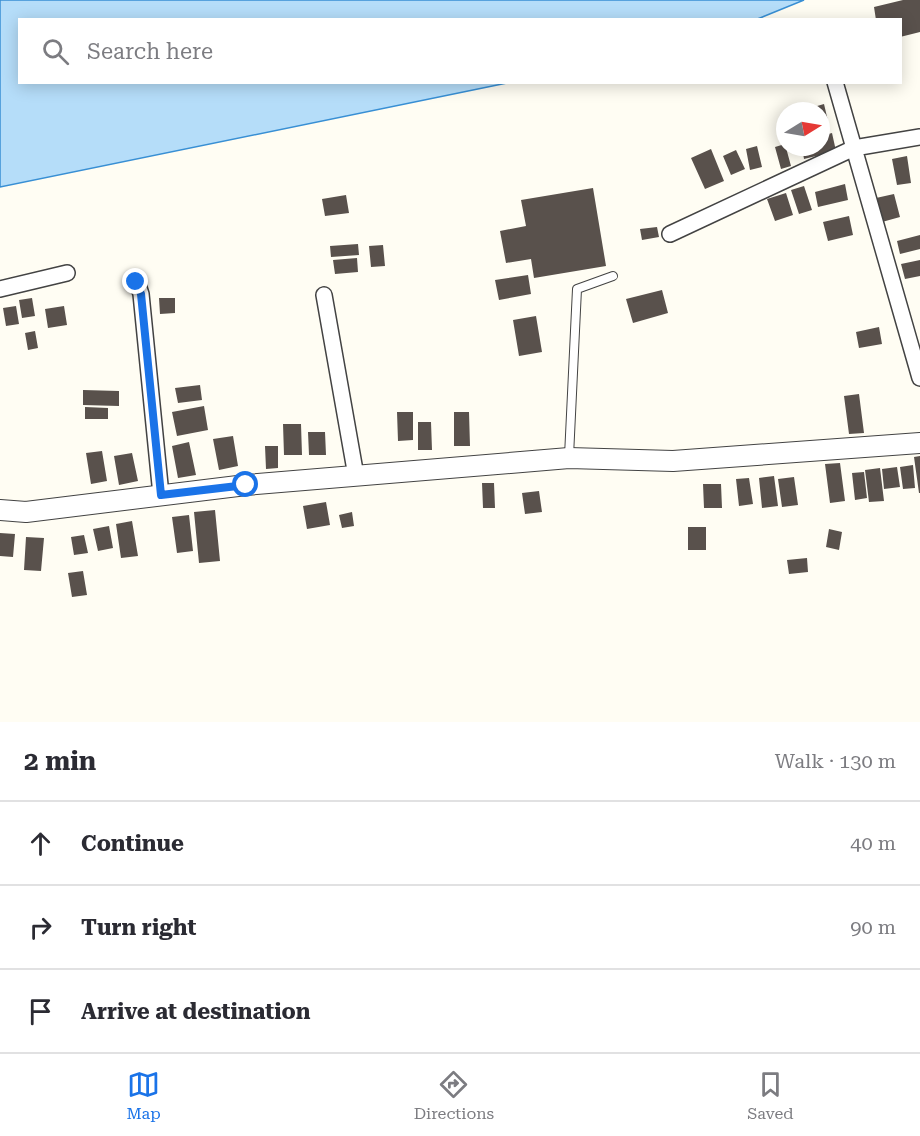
<!DOCTYPE html>
<meta charset="utf-8">
<style>
:root{--surface:#fff;--page:#f2f2f3;--text:#2b2b33;--muted:#7c7c81;--line:#e1e1e2;--accent:#1a73e8}
body{margin:0;font-family:"Roboto Serif",serif;background:var(--page);color:var(--text)}
.compass{position:absolute;left:776px;top:102px;width:54px;height:54px;border-radius:50%;background:var(--surface);box-shadow:0 3px 15px #0003;rotate:79deg}
.stop{position:absolute;width:18px;height:18px;margin:-14px;border:4px solid #1a73e8;border-radius:50%;background:#fff}
.stop.end{background:#1a73e8;border-color:#fff;box-shadow:0 2px 6px #0008}
.list{margin:0;padding:0;list-style:none}
h2{display:flex;justify-content:space-between;align-items:center;height:78px;margin:0;padding:0 24px;font-size:26px}
h2 small{font-size:20px;font-weight:400;color:var(--muted)}
.list li{display:grid;grid-template-columns:39px 1fr auto;gap:18px;align-items:center;box-sizing:border-box;height:84px;padding:0 24px;border-top:2px solid var(--line)}
.list b{display:block;font-size:22px;white-space:nowrap}
.list em{font-size:20px;font-style:normal;color:var(--muted)}
.icon{flex:none;width:33px;height:33px;fill:none;stroke:currentColor;stroke-width:2;stroke-linecap:round;stroke-linejoin:round}
.map{position:relative;flex:none;width:920px;height:722px;overflow:hidden}
.search{position:absolute;background:var(--surface);box-shadow:0 3px 15px #0003;left:18px;right:18px;top:18px;height:66px;display:flex;align-items:center;gap:15px;box-sizing:border-box;padding:0 21px;border-radius:0px;color:var(--muted);font-size:22px}
.sheet{height:330px;background:var(--surface)}
nav{display:flex;justify-content:space-around;align-items:center;box-sizing:border-box;height:84px;border-top:2px solid var(--line);background:var(--surface);font-size:16px;color:var(--muted)}
nav a{display:grid;justify-items:center;gap:3px}
nav .on{color:var(--accent)}
.map>svg:first-child{display:block}
</style>
<div class="map">
<svg width="920" height="722" viewBox="0 0 920 722">
<rect width="100%" height="100%" fill="#fffdf3"/>
<path fill="#b5ddf9" stroke="#388fd4" stroke-width="1.5" d="M0,0H804L755,20H20V82L507,83L0,187Z"/>
<path fill="#59514c" d="M903,0H920V32L900,37V20H876L874,7Z
M824,104L828,121L821,123V111H800Z
M832,133L836,151L804,159L802,147H821V136Z
M785,144L791,166L781,169L775,147Z
M757,146L762,167L750,170L746,149Z
M711,149L724,181L705,189L691,158Z
M736,150L745,169L731,175L723,156Z
M907,156L911,183L897,185L892,159Z
M845,184L848,200L818,207L815,192Z
M804,186L812,210L799,214L791,190Z
M593,188L606,266L534,278L531,259L506,263L500,231L526,226L521,200Z
M786,193L793,215L775,221L767,199Z
M894,194L900,217L882,222L876,198Z
M346,195L349,213L325,216L322,199Z
M849,216L853,235L828,241L823,222Z
M657,227L659,237L642,240L640,229Z
M920,235V249L900,254L897,241Z
M358,244L359,255L331,257L330,246Z
M383,245L385,266L371,267L369,246Z
M357,258L358,272L335,274L333,260Z
M920,260V276L905,279L901,264Z
M528,275L531,294L499,300L495,280Z
M662,290L668,313L633,323L626,299Z
M32,298L35,316L22,318L19,300Z
M159,298H175V313L160,314Z
M16,306L19,324L6,326L3,308Z
M64,306L67,325L48,328L45,309Z
M536,316L542,352L519,356L513,320Z
M879,327L882,344L859,348L856,332Z
M35,331L38,348L28,350L25,333Z
M200,385L202,400L178,403L175,388Z
M83,390L119,391V406L83,405Z
M859,394L864,433L849,434L844,396Z
M204,406L208,430L177,436L172,412Z
M85,407L108,408V419H85Z
M397,412H413V440L398,441Z
M454,412H469L470,446H454Z
M418,422H431L432,450H418Z
M283,424H301L302,455H284Z
M308,432H325L326,455H309Z
M233,436L238,466L219,470L213,439Z
M189,442L196,475L178,478L172,446Z
M265,446H278V468L266,469Z
M102,451L107,481L91,484L86,453Z
M132,453L138,481L119,485L114,456Z
M920,456V493H919L914,457Z
M840,463L845,501L830,503L825,464Z
M913,465L915,488L903,489L900,467Z
M897,467L900,487L884,489L882,469Z
M880,468L884,501L869,502L865,470Z
M864,472L867,498L855,500L852,473Z
M774,476L778,506L762,508L759,478Z
M794,477L798,505L782,507L778,479Z
M749,478L753,504L739,506L736,479Z
M482,483H494L495,508H483Z
M703,484H721L722,508H704Z
M539,491L542,512L525,514L522,493Z
M326,502L330,525L307,529L303,506Z
M215,510L220,561L199,563L194,512Z
M352,512L354,526L342,528L339,515Z
M189,515L193,551L177,553L172,517Z
M132,521L138,556L121,558L116,524Z
M109,526L113,548L98,551L93,529Z
M688,527H706V550H688Z
M829,529L842,532L839,550L826,547Z
M0,533L15,534L13,557L0,556Z
M84,535L88,553L74,555L71,537Z
M26,537L44,538L41,571L24,570Z
M807,558L808,572L789,574L787,560Z
M83,571L87,595L72,597L68,573Z"/>
<g fill="none" stroke-linecap="round" stroke-linejoin="round">
<defs>
<path id="service" d="M569,456L577,289L613,276"/>
<path id="minor" d="M835,82L920,378
M670,234L854,148L920,137
M137,282L141,294L161,495
M0,289L67,273
M324,295L356,476"/>
<path id="tertiary" d="M0,510L26,512L246,485L569,458L673,461L920,443"/>
</defs>
<use href="#service" stroke="#434343" stroke-width="10"/>
<use href="#minor" stroke="#434343" stroke-width="18"/>
<use href="#tertiary" stroke="#434343" stroke-width="22"/>
<use href="#service" stroke="#fff" stroke-width="8"/>
<use href="#minor" stroke="#fff" stroke-width="15"/>
<use href="#tertiary" stroke="#fff" stroke-width="20"/>
</g>
<g fill="none" stroke-linecap="round" stroke-linejoin="round">
<path stroke="#1a73e8" stroke-width="8" d="M136,282L141,294L161,495L246,485"/>
</g>
</svg>
<svg class="compass" viewBox="-18 -18 36 36"><path d="M0-13l5 13h-10z" fill="#e53935"/><path d="M0 13l5-13h-10z" fill="#7c7c81"/></svg>
<div class="stop" style="left:246px;top:485px"></div>
<div class="stop end" style="left:136px;top:282px"></div>
<div class="search"><svg class="icon" aria-label="search" viewBox="0 0 24 24"><circle cx="10" cy="10" r="6"/><path d="M15 15l6 6"/></svg>Search here</div>
</div>
<section class="sheet">
<h2>2 min<small>Walk · 130 m</small></h2>
<ul class="list">
<li><svg class="icon" aria-label="ahead" viewBox="0 0 24 24"><path d="M12 20V5M6 11l6-6 6 6"/></svg><div><b>Continue</b></div><em>40 m</em></li>
<li><svg class="icon" aria-label="right" viewBox="0 0 24 24"><path d="M7 20v-9h11M14 6l5 5-5 5"/></svg><div><b>Turn right</b></div><em>90 m</em></li>
<li><svg class="icon" aria-label="arrive" viewBox="0 0 24 24"><path d="M6 21V4h12l-3 4 3 4H6"/></svg><div><b>Arrive at destination</b></div></li>
</ul>
</section>
<nav>
<a class="on"><svg class="icon" aria-label="map" viewBox="0 0 24 24"><path d="M3 6l6-2 6 2 6-2v14l-6 2-6-2-6 2zM9 4v14M15 6v14"/></svg>Map</a>
<a><svg class="icon" aria-label="directions" viewBox="0 0 24 24"><path d="M12 3l9 9-9 9-9-9zM9 14v-3h6M13 9l2 2-2 2"/></svg>Directions</a>
<a><svg class="icon" aria-label="saved" viewBox="0 0 24 24"><path d="M7 4h10v16l-5-4-5 4z"/></svg>Saved</a>
</nav>
